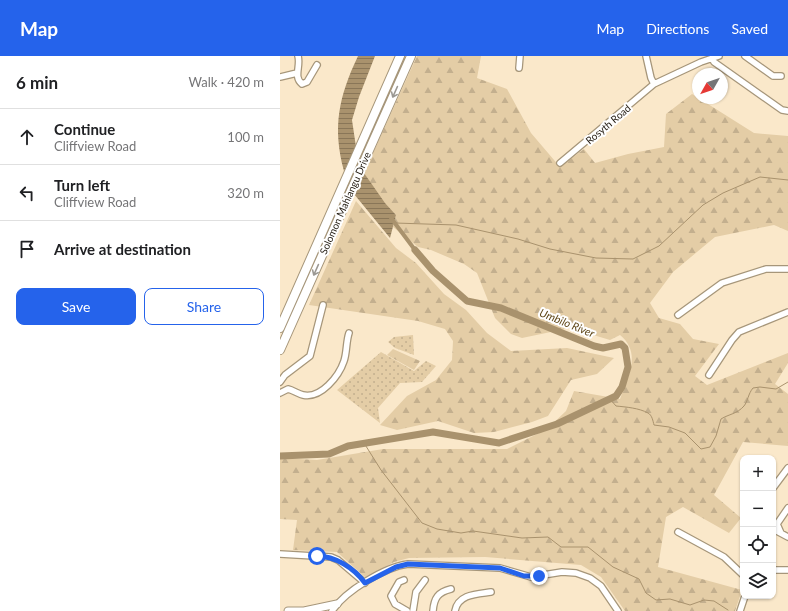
<!DOCTYPE html>
<meta charset="utf-8">
<style>
:root{--surface:#fff;--page:#f6f6f6;--text:#202124;--muted:#757577;--line:#e0e0e0;--accent:#2563eb}
body{margin:0;font-family:Lato,sans-serif;background:var(--page);color:var(--text)}
.controls{position:absolute;right:12px;bottom:12px;display:grid;overflow:hidden;border-radius:8px;box-shadow:0 1px 3px #0004}
.controls button{width:36px;height:36px;display:grid;place-items:center;padding:0;border:0;border-bottom:1px solid var(--line);background:var(--surface);color:var(--text);font:20px sans-serif}
.compass{position:absolute;left:412px;top:12px;width:36px;height:36px;border-radius:50%;background:var(--surface);box-shadow:0 1px 3px #0004;rotate:230deg}
.stop{position:absolute;width:12px;height:12px;margin:-9px;border:3px solid #2563eb;border-radius:50%;background:#fff}
.stop.end{background:#2563eb;border-color:#fff;box-shadow:0 1px 4px #0008}
.list{margin:0;padding:0;list-style:none}
h2{display:flex;justify-content:space-between;align-items:center;height:52px;margin:0;padding:0 16px;font-size:17px}
h2 small{font-size:13px;font-weight:400;color:var(--muted)}
.list li{display:grid;grid-template-columns:26px 1fr auto;gap:12px;align-items:center;box-sizing:border-box;height:56px;padding:0 16px;border-top:1px solid var(--line)}
.list b{display:block;font-size:15px;white-space:nowrap}
.list p{margin:0;font-size:13px;white-space:nowrap;color:var(--muted)}
.list em{font-size:13px;font-style:normal;color:var(--muted)}
.actions{display:flex;gap:8px;padding:12px 16px}
.actions a{flex:1;padding:9px 0;border:1px solid var(--accent);border-radius:8px;text-align:center;font-size:14px;color:var(--accent)}
.actions .main{background:var(--accent);color:#fff}
.icon{flex:none;width:22px;height:22px;fill:none;stroke:currentColor;stroke-width:2;stroke-linecap:round;stroke-linejoin:round}
.map{position:relative;flex:none;width:508px;height:555px;overflow:hidden}
header{display:flex;align-items:center;gap:24px;box-sizing:border-box;height:56px;padding:0 20px;background:var(--accent);color:#fff}
header strong{font-size:19px}
nav{display:flex;gap:22px;margin-inline-start:auto;font-size:14px}
main{display:flex}
aside{flex:1;background:var(--surface)}
.map>svg:first-child{display:block}
</style>
<header>
<strong>Map</strong>
<nav><a>Map</a><a>Directions</a><a>Saved</a></nav>
</header>
<main>
<aside>
<h2>6 min<small>Walk · 420 m</small></h2>
<ul class="list">
<li><svg class="icon" aria-label="ahead" viewBox="0 0 24 24"><path d="M12 20V5M6 11l6-6 6 6"/></svg><div><b>Continue</b><p>Cliffview Road</p></div><em>100 m</em></li>
<li><svg class="icon" aria-label="left" viewBox="0 0 24 24"><path d="M17 20v-9H6M10 6l-5 5 5 5"/></svg><div><b>Turn left</b><p>Cliffview Road</p></div><em>320 m</em></li>
<li><svg class="icon" aria-label="arrive" viewBox="0 0 24 24"><path d="M6 21V4h12l-3 4 3 4H6"/></svg><div><b>Arrive at destination</b></div></li>
</ul>
<div class="actions"><a class="main">Save</a><a>Share</a></div>
</aside>
<div class="map">
<svg width="508" height="555" viewBox="0 0 508 555">
<defs>
<pattern id="grass-dots" width="8" height="8" patternUnits="userSpaceOnUse"><rect width="8" height="8" fill="#e4cda6"/><path d="M2 2h.1M6 6h.1" fill="none" stroke="#c3af8e" stroke-width="1.8" stroke-linecap="round"/></pattern>
<pattern id="forest-firs" width="22" height="20" patternUnits="userSpaceOnUse"><rect width="22" height="20" fill="#e4cda6"/><path d="M5 1l3.5 6h-7zM16 11l3.5 6h-7z" fill="#c3af8e"/></pattern>
<pattern id="water-rules" width="6" height="5" patternUnits="userSpaceOnUse"><rect width="6" height="5" fill="#a9926d"/><path d="M0 2.5h6" fill="none" stroke="#897658"/></pattern>
</defs>
<rect width="100%" height="100%" fill="#fae8ca"/>
<path fill="url(#grass-dots)" d="M133,279L134,299L115,292L108,286L114,281Z
M101,296L134,315L146,305L156,310L142,326L120,327L98,352L100,367L57,334Z"/>
<path fill="url(#forest-firs)" d="M137,0H201L197,22L227,33L251,77L280,111L304,93L315,107L348,98L384,91L386,58L412,38L474,77L508,80V175L494,169L435,181L393,216L370,247L379,262L400,268L413,283L439,288L415,320L427,329L508,297V307L495,328L508,338V390L463,386L434,439L461,462L449,477L403,451L386,461L378,511L462,534L455,555H345L321,521L301,509L205,501L129,502L114,506L86,522L57,496L13,494L17,464L0,463V402L37,404L103,393H227L267,373L286,355L294,335L340,343C348,321 362,297 340,279L330,284L290,272L242,282L231,278L215,262L197,217L184,208L151,194L138,191L113,171L116,159L100,142L84,117Z
M76,145L116,192L136,207L164,238L186,254L207,277L231,295L287,292L334,302L317,318L291,324L268,360L252,366L214,376L194,377L158,365L117,374L100,369L127,340L156,324L172,304L173,285L165,273L138,265L29,249Z
M113,293L140,305L134,314L107,299Z"/>
<path fill="url(#water-rules)" d="M78,0H95L79,41L72,64L76,91L64,115C52,71 59,40 78,0Z
M84,117L105,147L116,159L110,182L74,138Z"/>
<g fill="none" stroke-linecap="round" stroke-linejoin="round">
<path stroke="#a9926d" stroke-width="1" d="M115,167L176,169L238,183L270,193L316,202L353,203L379,190L423,149L443,137L480,121L508,124
M330,343L336,350C346,351 359,352 368,357C372,359 373,365 374,369L389,371L405,377L421,393L430,391L436,380L441,363C449,358 457,358 464,350C468,345 468,338 473,332L480,331L496,333L508,326
M84,387L101,414L142,467L157,473L181,477L193,475L242,482L268,481L281,491H308L333,511L359,523L366,537L376,544L390,543L410,549L424,544L434,545L448,554"/>
<path stroke="#a9926d" stroke-width="4" d="M111,162L135,194"/>
<path stroke="#a9926d" stroke-width="7" d="M0,400L49,398L68,390L153,376L219,387L277,368L336,340L342,331L348,311L345,292L341,288L323,292L314,290L221,252L187,245L153,215L135,194"/>
<defs>
<path id="minor" d="M18,0C21,10 13,21 22,28L27,26L37,9
M366,0L371,22L374,28L421,6L439,0
M465,0L493,20H501
M432,2L434,6L502,54L508,55
M239,12L240,0
M0,21L17,17
M280,107L374,28
M398,259L442,227L486,213H508
M429,319L452,284L459,276L508,256
M0,326L5,319L30,300L43,249
M0,337L8,333C13,334 18,338 23,339C41,343 59,320 64,305C67,296 66,286 69,277
M493,432L508,412
M493,473L508,481
M398,476L444,501L463,519
M501,477L497,468L508,452
M0,498L51,501L58,504L85,527
M493,514H508
M124,524L119,526L111,540L115,548L127,555
M52,555C65,535 105,511 128,508L220,512L251,521L282,516L296,517L310,522L321,530L338,555
M133,555L136,536L145,524
M153,555C154,542 158,536 171,533
M175,555C178,538 197,538 211,536
M460,555L465,540"/>
<path id="major" d="M8,555H28
M24,555L57,548"/>
<path id="highway" d="M0,272L120,0
M0,294L131,0"/>
</defs>
<use href="#minor" stroke="#a6967a" stroke-width="8"/>
<use href="#major" stroke="#a6967a" stroke-width="9"/>
<use href="#highway" stroke="#a6967a" stroke-width="10"/>
<use href="#minor" stroke="#fff" stroke-width="5.5"/>
<use href="#major" stroke="#fff" stroke-width="7"/>
<use href="#highway" stroke="#fff" stroke-width="8"/>
</g>
<defs><path id="oneway-shaft" d="M-6 0H5M1.5-3L5.5 0L1.5 3" fill="none" stroke-width="1.6" stroke-linecap="round" stroke-linejoin="round"/></defs>
<g stroke="#9b9893">
<use href="#oneway-shaft" transform="translate(115 36) rotate(114)"/>
<use href="#oneway-shaft" transform="translate(36 214) rotate(114)"/>
</g>
<g fill="none" stroke-linecap="round" stroke-linejoin="round">
<path stroke="#2563eb" stroke-width="5" d="M37,500C55,500 74,512 85,527L116,511L128,508L220,512L244,520H259"/>
</g>
<g text-anchor="middle" stroke-width="4" stroke-linejoin="round" paint-order="stroke">
<g font-size="10" fill="#20190f" stroke="#fff">
<text transform="translate(328 68) rotate(-40)" y="4">Rosyth Road</text>
<text transform="translate(65 147) rotate(-66)" y="4">Solomon Mahlangu Drive</text>
</g>
<g font-size="11" font-style="italic" fill="#604819" stroke="#fff">
<text transform="translate(287 267) rotate(22)" y="4">Umbilo River</text>
</g>
</g>
</svg>
<div class="controls">
<button>+</button>
<button>−</button>
<button><svg class="icon" aria-label="locate" viewBox="0 0 24 24"><circle cx="12" cy="12" r="6"/><path d="M12 2v4M12 18v4M2 12h4M18 12h4"/></svg></button>
<button><svg class="icon" aria-label="layers" viewBox="0 0 24 24"><path d="M12 4l9 5-9 5-9-5zM3 14l9 5 9-5"/></svg></button>
</div>
<svg class="compass" viewBox="-18 -18 36 36"><path d="M0-13l5 13h-10z" fill="#e53935"/><path d="M0 13l5-13h-10z" fill="#757577"/></svg>
<div class="stop" style="left:37px;top:500px"></div>
<div class="stop end" style="left:259px;top:520px"></div>
</div>
</main>
